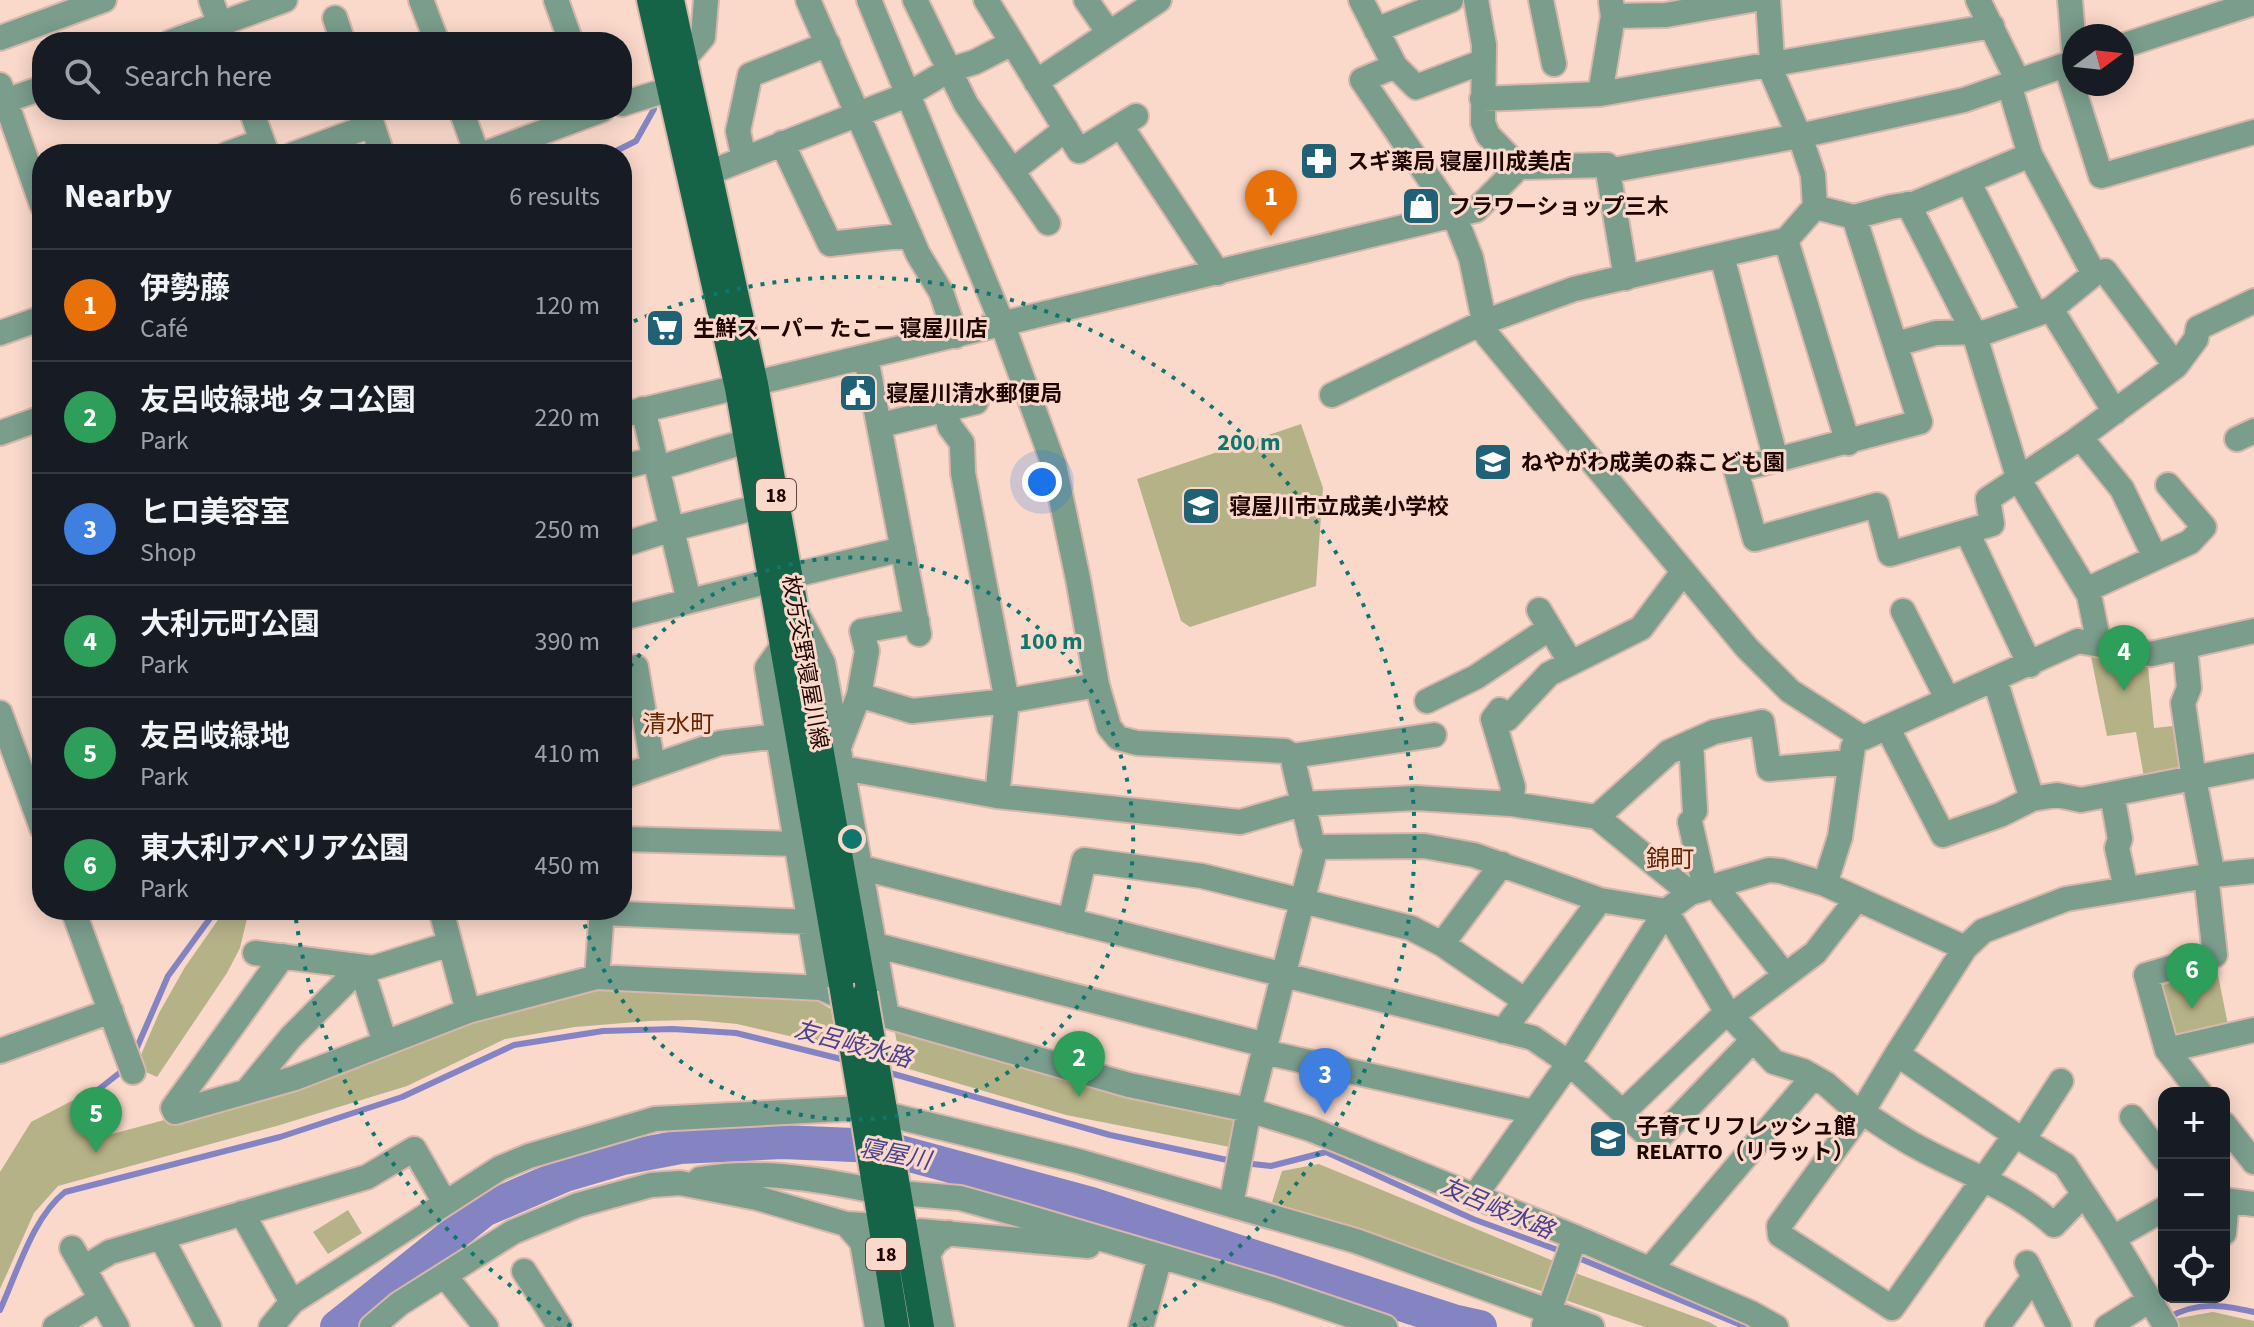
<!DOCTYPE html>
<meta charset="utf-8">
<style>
:root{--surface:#171b24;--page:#20242c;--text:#f1f3f6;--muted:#9ea1a6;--line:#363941;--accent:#7c3aed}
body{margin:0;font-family:"Source Sans 3","Noto Sans JP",sans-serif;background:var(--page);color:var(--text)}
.controls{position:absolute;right:24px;bottom:24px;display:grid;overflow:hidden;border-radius:16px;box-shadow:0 4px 20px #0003}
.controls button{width:72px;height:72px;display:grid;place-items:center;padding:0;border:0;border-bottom:2px solid var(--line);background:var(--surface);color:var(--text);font:40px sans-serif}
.compass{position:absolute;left:2062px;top:24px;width:72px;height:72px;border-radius:50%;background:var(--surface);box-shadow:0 4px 20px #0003;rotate:75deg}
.you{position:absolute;left:1042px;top:482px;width:28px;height:28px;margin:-20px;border:6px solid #fff;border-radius:50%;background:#1a73e8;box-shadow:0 0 0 12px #1a73e833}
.badge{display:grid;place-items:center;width:52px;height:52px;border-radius:50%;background:var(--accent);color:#fff;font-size:26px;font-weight:700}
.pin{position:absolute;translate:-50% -66px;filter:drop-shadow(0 2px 4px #0008)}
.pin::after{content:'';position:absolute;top:42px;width:28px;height:24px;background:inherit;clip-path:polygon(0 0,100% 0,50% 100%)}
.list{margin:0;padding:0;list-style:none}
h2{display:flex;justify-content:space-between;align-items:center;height:104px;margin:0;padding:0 32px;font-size:34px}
h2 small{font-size:26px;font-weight:400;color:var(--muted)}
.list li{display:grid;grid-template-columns:52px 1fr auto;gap:24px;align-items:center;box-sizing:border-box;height:112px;padding:0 32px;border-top:2px solid var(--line)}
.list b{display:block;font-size:30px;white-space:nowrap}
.list p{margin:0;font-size:26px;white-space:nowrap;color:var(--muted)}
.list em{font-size:26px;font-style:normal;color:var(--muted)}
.icon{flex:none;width:44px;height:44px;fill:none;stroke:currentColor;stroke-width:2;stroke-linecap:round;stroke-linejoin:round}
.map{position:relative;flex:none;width:2254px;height:1327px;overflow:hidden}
.search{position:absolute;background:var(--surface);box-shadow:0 4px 20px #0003;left:32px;top:32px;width:600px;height:88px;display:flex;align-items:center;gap:20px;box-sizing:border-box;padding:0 28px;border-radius:32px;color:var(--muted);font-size:30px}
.panel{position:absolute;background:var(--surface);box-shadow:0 4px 20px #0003;left:32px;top:144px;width:600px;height:776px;border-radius:32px}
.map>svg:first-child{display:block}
</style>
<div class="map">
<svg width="2254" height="1327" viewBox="0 0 2254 1327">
<rect width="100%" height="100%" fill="#fad9cb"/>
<path fill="#b6b288" d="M1301,424L1323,488L1316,586L1190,627L1181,621L1137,479Z
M2090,652L2147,657L2154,728L2182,725L2188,767L2145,783L2136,732L2107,736Z
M225,910H249L240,948L227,973L157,1077L137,1068V1064L159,1013L185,967Z
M2217,970L2229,1030L2170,1046L2152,988Z
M572,987L799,991L831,1009L837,1047L737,1024L695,1020L649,1021L575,1027L505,1039L407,1086L280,1125L58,1186L34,1213L0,1289V1172L31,1122L93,1090L112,1134L209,1108Z
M894,1028L1069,1080L1233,1114L1241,1122L1235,1148L1066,1115L902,1067Z
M1319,1164L1556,1262L1544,1292L1272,1202L1282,1171Z
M348,1210L362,1233L328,1254L313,1232Z
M1570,1271L1709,1322L1718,1327H1645L1562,1299Z
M2213,1312L2254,1321V1327H2179L2173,1319Z"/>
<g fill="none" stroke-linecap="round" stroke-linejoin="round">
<path stroke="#8584c3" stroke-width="6" d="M610,154L636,141L654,109
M135,1052L168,976L216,910
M883,1071L1110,1135L1232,1161
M94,1093L122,1071
M1243,1163L1271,1166L1326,1152L1473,1219L1566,1253
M1576,1257L1746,1327
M0,1310C17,1273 33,1217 65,1192L280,1137L402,1097L514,1045L603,1031L673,1029L736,1033L849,1061
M2169,1317C2200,1301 2221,1305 2254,1312"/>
<path stroke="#8584c3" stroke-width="34" d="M337,1327L484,1210L565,1175L623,1158L680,1147L782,1142L877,1146L1091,1204L1453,1321L1480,1327"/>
<defs>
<path id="minor" d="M211,0L226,42
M421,0L437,42
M556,0L571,42
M808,0L918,254L941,292L956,336
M869,0L1002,323L1054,465L1078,579L1097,685L1109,727L1118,738L1137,743L1285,751L1292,756L1434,735
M915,0L966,104L1048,223
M986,0L1079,151L1136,116
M1086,0L1109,33
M1361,0L1395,66L1416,87L1482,62
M1476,0L1484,45L1483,123L1488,135L1519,167L1607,165
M1541,0L1554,64
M1978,0L2018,81
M2070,0L2074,49
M1613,16L1666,15L1751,0
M335,18L343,42
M1376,30L1451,0
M0,38L104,0
M171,42L285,0
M2122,46L2254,3
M685,58L703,37L706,0
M2066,65L2101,176L2254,132
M1395,66L1362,80L1454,215L1476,210L1519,167
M1036,82L1159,0
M2009,84L2030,155L2094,274
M0,85L42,205
M1600,94L1613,16L1611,2
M1482,99L1600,94L1992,26
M5,101L42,88
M622,104L670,89
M251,110L267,154
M461,110L477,154
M368,112L382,154
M1121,126L1218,273
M782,143L830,244L910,235
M227,154L262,141
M294,154L372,125
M484,154L602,110
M744,159L738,131L750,75L828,44
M1012,171L1066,129
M711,172L907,95L949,70L975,62L1012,43
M1968,181L2035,314
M1908,204L1974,333L2019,480L2089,595L2099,644
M1815,207L1854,217L1891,207L1916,203L2030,155
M1786,240L1848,443
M1722,256L1776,460L1736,470L1755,539L1877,505L1890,554L1992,524L1988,499L2075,441L2176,366L2196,339L2198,328L2254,301
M1626,278L1608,171L1799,136L1964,100L2074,62
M2051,309L2115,412
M0,333L42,318
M1896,344L1936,333L1986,332L2051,309L2094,274L2105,271L2176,366
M866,358L919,634
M1332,395L1484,322L1574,289L1786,240L1815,207L1813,175L1803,145L1773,75L1768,0
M643,409L689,601
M945,410L950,427L962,443L963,473L1007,701L997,796
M622,415L1454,215L1471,258L1487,335L1747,648L1790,691L1863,738L2078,641L2151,654L2254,631
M881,425L976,402
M0,433L42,418
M2080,437L2122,489L2155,557
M2237,439L2254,431
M1776,460L1920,422L1854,217
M622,467L655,459
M657,468C688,460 716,449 746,442
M1967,532L2030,665
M622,545L672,529L758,507
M790,576L903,549
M2086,590L2190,542L2204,527L2168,485
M1539,610L1571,663
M1903,611L1948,700
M622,618L770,581
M801,621L823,663L887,1016
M2185,647L2189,688L2183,703L2194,779L2213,875
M636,667L653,766
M1995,680L2032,799
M859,695L912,711L1007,701L1097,685
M1427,701L1476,677L1550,628
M0,713L42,828
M1887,727L1943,835L2000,815L2032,799L2057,795L2081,800L2254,766
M778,736L821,988
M1691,742L1695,811
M839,747L859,695L867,651L862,631L917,621
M843,768L997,796L1240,822L1302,804L1416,798L1511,804L1597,817L1690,893
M622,777L720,743L778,736L767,668L782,647
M2112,794L2120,839L2117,848L2126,889
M1511,804L1513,787L1493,719L1500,710L1507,719L1549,674L1641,628L1683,572
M1597,817L1669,752L1714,732L1762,722L1769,769L1850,762
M1690,822L1705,888
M622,839L797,844
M1316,847L1424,846L1474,855L1600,900L1666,911L1727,1012L1774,1062L1803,1071L1826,1084L1860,1114
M859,867L1533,1038L1569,1063L1655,1142L1753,1040
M1825,884L1840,837L1853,747
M1715,886L1785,975
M73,910L133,1072
M441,910L468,1011
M602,913L810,922
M1070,921L1084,860L1202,876L1411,928L1442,944L1524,1000
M1442,944L1502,864
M875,945L1266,1045
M255,953L373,968L450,944
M597,977L602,910
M1731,1016L1815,953L1857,899
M1503,1031L1600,900
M2167,1050L2254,1030
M0,1051L111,1011
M1264,1052L1534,1112
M1897,1054L1862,1112L1779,1226L1780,1235L1892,1308L2015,1135
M246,1092L291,1037L361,967L385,1043
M2200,1093L2167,1050L2146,975L2215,955L2206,876
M175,1112L295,1078L468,1011L597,977L821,988L887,1016L1129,1085L1249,1110L1310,1129L1575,1237L1751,1313L1776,1327
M175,1112L173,1108L283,956
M1623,1112L1727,1012
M1862,1112C1879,1123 1896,1135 1914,1145C1962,1172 2013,1187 2054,1225L2083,1195
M2132,1117L2164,1159
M2224,1124L2254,1162
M2023,1140L2061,1081
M700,1179C759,1169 818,1179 875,1191
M899,1193L960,1198L1017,1214L1272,1289L1385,1327
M1474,1197L1569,1063L1666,911L1690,893L1769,870L1781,871L1825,884L1965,948
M2224,1200L2254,1204
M1231,1205L1249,1110L1316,847L1312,842L1292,756
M242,1213L292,1302
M846,1224L862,1242L877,1327
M920,1231L1088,1246
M2224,1233L2227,1200
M161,1237L209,1327
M2113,1238L2164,1209
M72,1248L117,1327
M2027,1263L2059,1327
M84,1268L110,1252L367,1177L414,1149L445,1203
M1650,1269L1813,1077
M524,1271L560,1327
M445,1276L486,1327
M1544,1325L1575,1237
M55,1327L101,1299
M271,1327L292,1302L500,1168L529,1156L655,1119L861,1108L1078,1161L1356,1241L1592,1327
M372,1327L399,1304L513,1232L578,1205L651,1185L680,1183L757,1198L846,1224L865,1225
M942,1327L928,1254L936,1242L949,1233
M1141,1327L1160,1257
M1997,1327L2034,1277
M2107,1327L2150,1300
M2166,1327L2113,1238L2065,1165L2015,1135L1897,1054L1965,948L1983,931L2066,899L2213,875L2254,871"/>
<path id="major" d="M649,0L737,388L841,985
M672,0L756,384L865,993
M859,1092L897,1327
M882,1092L922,1327"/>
</defs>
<use href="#minor" stroke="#d7b7ab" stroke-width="28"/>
<use href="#major" stroke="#d7b7ab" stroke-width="28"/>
<use href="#minor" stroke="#7a9d8c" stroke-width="24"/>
<use href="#major" stroke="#156448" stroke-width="24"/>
<defs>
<path id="major-bridge" d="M841,985L859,1092
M865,993L882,1092"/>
</defs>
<use href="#major-bridge" stroke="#d7b7ab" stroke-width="28" stroke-linecap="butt"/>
<use href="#major-bridge" stroke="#156448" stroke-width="24"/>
</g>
<g fill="none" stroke="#0f766e" stroke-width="4" stroke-dasharray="4 8">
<path d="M623 676A281 281 0 1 1 581 912"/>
<path d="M571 1326A562 562 0 0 1 295 912M623 326A562 562 0 0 1 1133 1326"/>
</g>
<defs>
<symbol id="pharmacy-square" viewBox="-11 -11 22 22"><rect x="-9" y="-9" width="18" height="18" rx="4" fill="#216176" stroke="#fad9cb"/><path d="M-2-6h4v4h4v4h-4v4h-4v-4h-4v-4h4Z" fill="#fff"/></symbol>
<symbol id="shop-square" viewBox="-11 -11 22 22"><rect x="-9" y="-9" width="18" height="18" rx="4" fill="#216176" stroke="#fad9cb"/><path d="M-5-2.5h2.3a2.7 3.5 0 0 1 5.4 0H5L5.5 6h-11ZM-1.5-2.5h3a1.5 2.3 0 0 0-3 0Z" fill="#fff"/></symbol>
<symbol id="supermarket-square" viewBox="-11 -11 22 22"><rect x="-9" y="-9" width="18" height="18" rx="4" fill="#216176" stroke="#fad9cb"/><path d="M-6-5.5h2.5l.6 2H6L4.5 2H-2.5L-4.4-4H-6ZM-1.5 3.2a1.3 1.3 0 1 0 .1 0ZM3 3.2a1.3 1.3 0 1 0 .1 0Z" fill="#fff"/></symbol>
<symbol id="civic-square" viewBox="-11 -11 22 22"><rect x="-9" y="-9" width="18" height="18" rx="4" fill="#216176" stroke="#fad9cb"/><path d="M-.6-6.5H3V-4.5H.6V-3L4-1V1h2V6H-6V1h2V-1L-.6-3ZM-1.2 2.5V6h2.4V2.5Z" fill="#fff"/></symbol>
<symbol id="school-square" viewBox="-11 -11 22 22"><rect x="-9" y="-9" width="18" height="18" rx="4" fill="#216176" stroke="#fad9cb"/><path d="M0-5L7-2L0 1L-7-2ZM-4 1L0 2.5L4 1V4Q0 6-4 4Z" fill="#fff"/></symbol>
</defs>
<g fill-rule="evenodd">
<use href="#pharmacy-square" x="1297" y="139" width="44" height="44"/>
<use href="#shop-square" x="1399" y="184" width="44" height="44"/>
<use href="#supermarket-square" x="643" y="306" width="44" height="44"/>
<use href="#civic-square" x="836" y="371" width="44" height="44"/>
<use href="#school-square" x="1471" y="440" width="44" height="44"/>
<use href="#school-square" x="1179" y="484" width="44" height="44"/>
<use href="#school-square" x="1586" y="1117" width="44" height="44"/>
</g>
<g text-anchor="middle" stroke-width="6" stroke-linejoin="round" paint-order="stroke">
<g fill="#fad9cb" stroke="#61453d" stroke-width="2">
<rect x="756" y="479" width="40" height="32" rx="6"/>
<rect x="866" y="1238" width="40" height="32" rx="6"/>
</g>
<g font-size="20" font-weight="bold" fill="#200600">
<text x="776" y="502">18</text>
<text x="886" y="1261">18</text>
</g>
<g font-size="22" font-weight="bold" fill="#200600" stroke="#fad9cb" text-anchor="start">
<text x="1347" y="169">スギ薬局 寝屋川成美店</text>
<text x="1449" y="214">フラワーショップ三木</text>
<text x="693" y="336">生鮮スーパー たこー 寝屋川店</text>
<text x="886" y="401">寝屋川清水郵便局</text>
<text x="1521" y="470">ねやがわ成美の森こども園</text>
<text x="1229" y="514">寝屋川市立成美小学校</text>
<text x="1636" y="1134">子育てリフレッシュ館<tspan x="1636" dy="25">RELATTO（リラット）</tspan></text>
</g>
<g font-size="22" fill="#200600" stroke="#fad9cb">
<text transform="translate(806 662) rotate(80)" y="8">枚方交野寝屋川線</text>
</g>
<g font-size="24" fill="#662501" stroke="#fad9cb">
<text x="678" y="732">清水町</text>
<text x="1670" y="867">錦町</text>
</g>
<g font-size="24" font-style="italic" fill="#48418d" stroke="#fad9cb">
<text transform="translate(853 1044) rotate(15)" y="8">友呂岐水路</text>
<text transform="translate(895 1154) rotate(11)" y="8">寝屋川</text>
<text transform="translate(1497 1208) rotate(23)" y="8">友呂岐水路</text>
</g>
</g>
<circle cx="852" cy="839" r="12" fill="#0f766e" stroke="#fad9cb" stroke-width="4"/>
<g font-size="24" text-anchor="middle" font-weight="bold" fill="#0f766e" stroke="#fad9cb" stroke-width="6" stroke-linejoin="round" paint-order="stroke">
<text x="1249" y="450">200 m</text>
<text x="1051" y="649">100 m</text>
</g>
</svg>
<div class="controls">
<button>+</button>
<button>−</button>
<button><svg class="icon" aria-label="locate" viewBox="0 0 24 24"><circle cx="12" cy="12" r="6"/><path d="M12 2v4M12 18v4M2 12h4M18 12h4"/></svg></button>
</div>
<svg class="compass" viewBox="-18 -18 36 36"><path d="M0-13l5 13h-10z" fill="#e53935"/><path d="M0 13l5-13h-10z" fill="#9ea1a6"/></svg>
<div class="you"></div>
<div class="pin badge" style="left:1271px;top:236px;background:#e8710a">1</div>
<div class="pin badge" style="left:1079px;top:1097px;background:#2e9e5b">2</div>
<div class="pin badge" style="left:1325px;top:1114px;background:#3f7fe0">3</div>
<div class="pin badge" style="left:2124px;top:691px;background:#2e9e5b">4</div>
<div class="pin badge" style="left:96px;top:1153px;background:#2e9e5b">5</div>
<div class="pin badge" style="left:2192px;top:1009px;background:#2e9e5b">6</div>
<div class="search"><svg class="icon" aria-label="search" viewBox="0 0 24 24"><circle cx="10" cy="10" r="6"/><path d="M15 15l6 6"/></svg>Search here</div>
<section class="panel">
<h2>Nearby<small>6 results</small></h2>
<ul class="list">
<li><span class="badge" style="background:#e8710a">1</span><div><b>伊勢藤</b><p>Café</p></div><em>120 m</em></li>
<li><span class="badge" style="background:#2e9e5b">2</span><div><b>友呂岐緑地 タコ公園</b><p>Park</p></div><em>220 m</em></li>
<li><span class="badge" style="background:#3f7fe0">3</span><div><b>ヒロ美容室</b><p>Shop</p></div><em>250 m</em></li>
<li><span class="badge" style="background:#2e9e5b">4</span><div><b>大利元町公園</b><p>Park</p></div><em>390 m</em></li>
<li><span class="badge" style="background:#2e9e5b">5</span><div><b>友呂岐緑地</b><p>Park</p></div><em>410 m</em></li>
<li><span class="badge" style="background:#2e9e5b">6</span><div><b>東大利アベリア公園</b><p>Park</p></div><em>450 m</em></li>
</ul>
</section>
</div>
